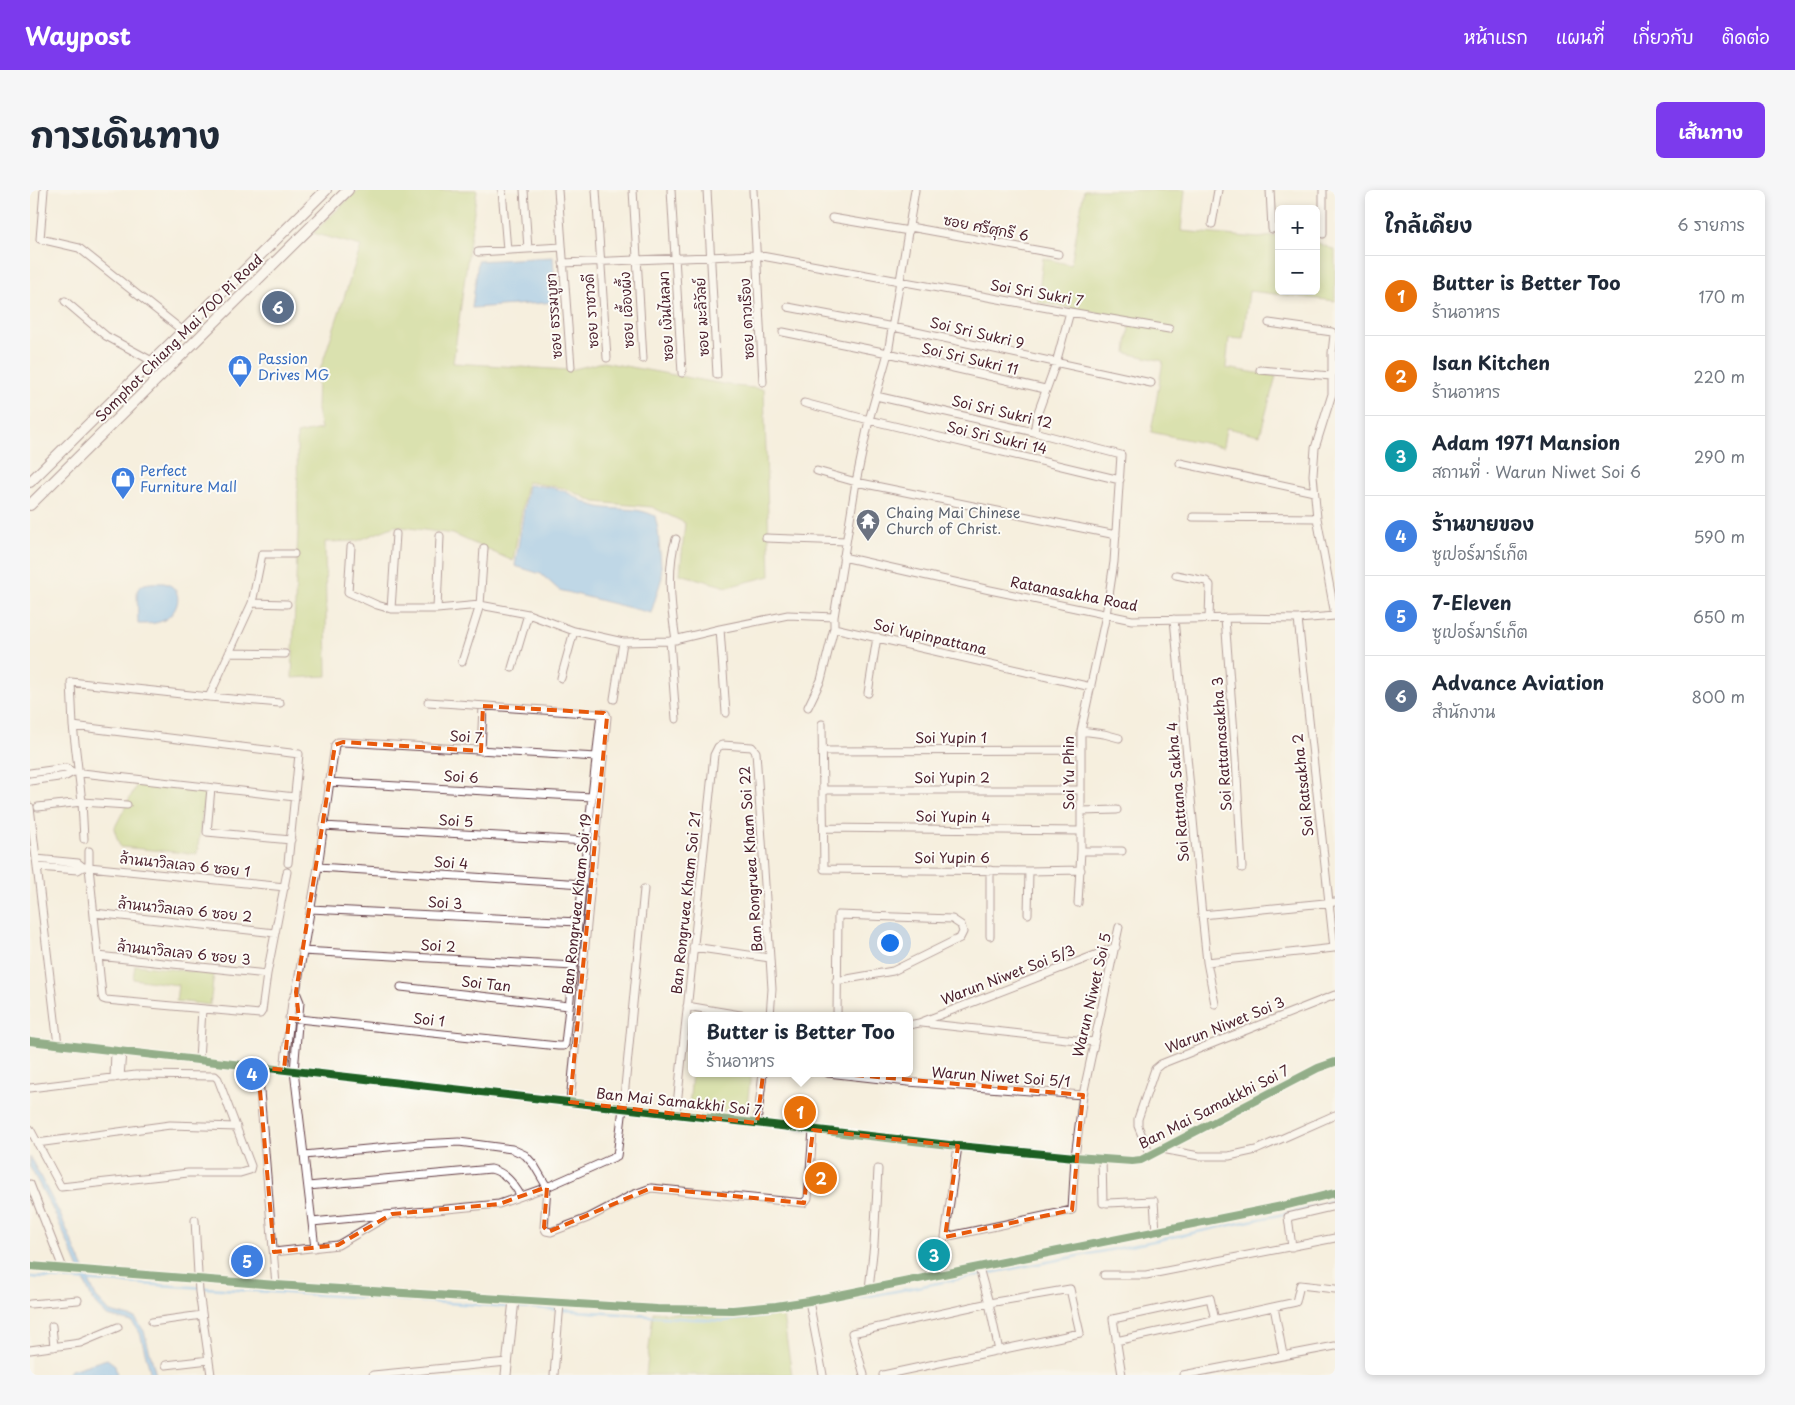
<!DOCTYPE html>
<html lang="th">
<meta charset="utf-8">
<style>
:root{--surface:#fff;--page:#f6f6f7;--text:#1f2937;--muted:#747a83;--line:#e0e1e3;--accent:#7c3aed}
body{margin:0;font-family:"Playpen Sans","Playpen Sans Thai",sans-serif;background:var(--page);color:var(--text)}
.controls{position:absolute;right:15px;top:15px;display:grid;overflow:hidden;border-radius:8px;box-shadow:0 2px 8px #0003}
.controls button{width:45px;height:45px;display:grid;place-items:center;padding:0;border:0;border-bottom:1px solid var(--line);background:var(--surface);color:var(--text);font:25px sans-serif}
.you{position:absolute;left:859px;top:752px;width:18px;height:18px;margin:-12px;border:4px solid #fff;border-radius:50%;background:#1a73e8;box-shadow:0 0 0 8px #1a73e833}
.badge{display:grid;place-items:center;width:32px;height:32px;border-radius:50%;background:var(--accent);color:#fff;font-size:16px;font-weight:700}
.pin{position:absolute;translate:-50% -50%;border:2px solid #fff;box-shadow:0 1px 5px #0006}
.popup{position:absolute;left:658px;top:822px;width:225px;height:65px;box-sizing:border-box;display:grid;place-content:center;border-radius:8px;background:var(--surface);filter:drop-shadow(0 1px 4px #0005);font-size:16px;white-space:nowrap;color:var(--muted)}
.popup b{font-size:19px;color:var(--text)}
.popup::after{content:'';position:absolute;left:50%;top:100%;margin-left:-10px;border:10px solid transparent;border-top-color:var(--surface)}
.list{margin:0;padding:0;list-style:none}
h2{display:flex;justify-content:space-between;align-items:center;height:65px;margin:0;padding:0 20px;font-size:21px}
h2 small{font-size:16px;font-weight:400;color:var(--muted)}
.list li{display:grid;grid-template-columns:32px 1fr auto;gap:15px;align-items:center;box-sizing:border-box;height:80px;padding:0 20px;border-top:1px solid var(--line)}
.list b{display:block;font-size:19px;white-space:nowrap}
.list p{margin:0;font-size:16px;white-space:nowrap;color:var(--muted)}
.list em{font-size:16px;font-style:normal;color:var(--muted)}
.map{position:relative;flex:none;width:1305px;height:1185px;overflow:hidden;border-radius:8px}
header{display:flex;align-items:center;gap:30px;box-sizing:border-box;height:70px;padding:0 25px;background:var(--accent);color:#fff}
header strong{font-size:24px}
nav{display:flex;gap:28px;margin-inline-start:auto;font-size:18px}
.intro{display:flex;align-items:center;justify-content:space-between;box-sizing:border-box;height:120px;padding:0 30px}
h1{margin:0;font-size:35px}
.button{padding:12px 22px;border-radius:8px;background:var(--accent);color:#fff;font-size:18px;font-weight:700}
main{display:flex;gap:30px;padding:0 30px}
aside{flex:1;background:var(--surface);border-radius:8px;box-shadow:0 2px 8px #0003}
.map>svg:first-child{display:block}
</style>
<header>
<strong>Waypost</strong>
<nav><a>หน้าแรก</a><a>แผนที่</a><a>เกี่ยวกับ</a><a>ติดต่อ</a></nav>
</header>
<div class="intro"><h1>การเดินทาง</h1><a class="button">เส้นทาง</a></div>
<main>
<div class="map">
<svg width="1305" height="1185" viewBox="0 0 1305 1185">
<rect width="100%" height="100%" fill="#fdfcf7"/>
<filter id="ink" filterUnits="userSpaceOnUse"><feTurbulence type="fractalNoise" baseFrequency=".02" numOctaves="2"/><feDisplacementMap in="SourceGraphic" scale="10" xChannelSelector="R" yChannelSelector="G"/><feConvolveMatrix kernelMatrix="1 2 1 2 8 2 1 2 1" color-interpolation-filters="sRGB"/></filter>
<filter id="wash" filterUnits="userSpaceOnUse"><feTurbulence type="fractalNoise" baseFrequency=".0096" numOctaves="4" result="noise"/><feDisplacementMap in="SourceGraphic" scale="20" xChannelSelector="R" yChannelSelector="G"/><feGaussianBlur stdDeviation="1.12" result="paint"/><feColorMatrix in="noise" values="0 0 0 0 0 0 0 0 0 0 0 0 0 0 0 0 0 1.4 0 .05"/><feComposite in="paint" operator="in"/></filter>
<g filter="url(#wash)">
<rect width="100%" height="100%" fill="#f6efde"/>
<path fill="#b9d074" stroke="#827850" d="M328,0H447L423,173L540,180L573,172L704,196L734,199L740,386L697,397L650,384L655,333L622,317L565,312L534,298L497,292L483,371L423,344L365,336L327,351L295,352L297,486L262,488L268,340L267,244L291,239L287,220L288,186L331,56L283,43Z
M1054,0H1155L1151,41L1229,48L1249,45V101H1286V52L1305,60V111L1219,101L1213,149L1199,148L1196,178L1246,186L1230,245L1196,238L1193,257L1121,242L1133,171L1096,163L1100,129L1008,112L1013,68L1041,75Z
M107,594L175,602L167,664L90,657L84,639Z
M105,775L184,784L180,815L146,811L148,795L103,789Z
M662,883H721L716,924L659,918Z
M752,1119L762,1185H616L623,1122L683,1125L717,1124Z"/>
<path fill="#7bbaef" stroke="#626c8d" d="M523,67L526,112L442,118L448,71Z
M498,295C511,296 524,297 536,302C547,307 555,314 568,317C588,321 605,316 625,326L628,340L632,387L621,423L529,400L511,384L485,376Z
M134,393C156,398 149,424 132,431C125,434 116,434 108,434L107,401C111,391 124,393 134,393Z
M0,967L30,1024L66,1107L80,1122L105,1128L114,1141L126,1185H121L110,1143L102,1132L77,1126L62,1109L26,1026L0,977Z
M77,1169L85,1175L87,1185H37L41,1180Z"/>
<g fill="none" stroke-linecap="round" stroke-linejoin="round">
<path stroke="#7bbaef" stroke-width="2.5" d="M0,1087L481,1117
M487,1117L693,1131L731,1127L1085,1059L1273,1020L1305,1010"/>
</g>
</g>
<g filter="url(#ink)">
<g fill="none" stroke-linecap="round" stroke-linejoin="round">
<defs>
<path id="street" d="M14,0L10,49L49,58L153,141
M472,0L477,60
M494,0L498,59
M528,0L541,177
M566,0L577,168
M603,0L613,169
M641,0L652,183
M677,0L687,185
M723,0L733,192
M1240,0L1242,39
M802,28L879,41
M1182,34L1188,0
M880,37L1028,64
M1293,44V0
M448,62L532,57
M533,73L726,65L1040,122L1139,139
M35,111L76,146L122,171
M758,117L863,137L1121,193
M1239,133L1302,142L1304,145L1302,163V204L1285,258L1283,285L1287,328L1305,425
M753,142L858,163L1015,199
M1230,180L1301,186
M846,206L1004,242L1091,265L1084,372L1076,425L1051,541V661L1048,713
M774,213L839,230L1090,290
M1004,242L1007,225L1026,173L1040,122
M1150,273L1284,302
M787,281L826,292L1086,345
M1163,327L1287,328
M736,348L816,351
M321,357L318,402L347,415L361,419H407L450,415L498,424L544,441L593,452L640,451L690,439L758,425L804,427
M813,367L960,400L1102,430L1211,428L1268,429L1305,426
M1146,385L1176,391L1180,395L1179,429
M222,413L257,414
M361,419L366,344
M407,419L410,346
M1144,429L1172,725L1177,772L1185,814
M1195,429L1206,568L1212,678
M804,438L1061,497
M690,439L696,523
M646,450C641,419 636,378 646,349
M640,451L646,529
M199,463L255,464
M432,472L450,415L454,358
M482,478L498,424
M531,488L544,441
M838,503L847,447
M179,507L222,413L232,364H264
M584,509L593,452
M778,517L791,490L804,438V427L826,292L839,230L858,163L885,0
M792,534L794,679L999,681L1051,680
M43,536L269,564L258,673
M1051,541L1074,544L1089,548
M451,561L453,516
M792,561L1050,560
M0,583L36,578L43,582L265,607
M0,591L36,586L43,582
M298,592L562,607
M181,598L177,642L261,650
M793,600H1051
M0,617L28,855
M8,617L52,612L97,615
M1051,621L1087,620
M293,636L557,651
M794,638L1051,641
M54,649L52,612L43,536L41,492L179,507L250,513
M59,661V677L72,805L73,809L76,810L230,824L232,821L237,784L257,682
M1051,661H1092
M6,669L48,673L53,677
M7,677L48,680L53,677H59L255,697
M288,677L553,694
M960,680V746
M280,719L548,732
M64,723L245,743
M998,724L999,681
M1172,725L1305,712
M663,757L740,768
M272,761L544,776
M68,766L237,784
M1177,772L1304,758L1268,429
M806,791L863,781L930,748L933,742L931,735L922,729L808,725L807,826
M371,797L539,816
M266,802L270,812L264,881L285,1058
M657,816L716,826
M259,828L528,856H534L535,854L571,524L398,512
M892,833L1064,852
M879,835L889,833L1086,757
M0,851L928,956L1045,967L1102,971L1111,970L1288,878L1305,872
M169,870L172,819
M228,877L246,1095
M254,880L262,812L266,802L288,677L305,555L308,552H313L567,567
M798,883L878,892L1053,905
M90,887L92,862
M84,888L85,861
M0,898L106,885L185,886L188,889L221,976L220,980L210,983H158L31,997L0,939
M540,912L577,527L576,524L570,523
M646,924L684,565L688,557L692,555L722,557L726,562L740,768L742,799L740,826
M727,933L733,883
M7,953L140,935L207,937
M928,956L915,1047L1042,1020L1045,967L1053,905L1089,737
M1132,959L1169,966H1199L1226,960L1305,925
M274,965L390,954L429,952L482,959L495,965L504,975L517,997L514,1037L516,1041L521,1042L558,1028L602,1005L621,998L774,1013L778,1008L783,940
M1120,965L1108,936V929L1125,879L1131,874L1305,805
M1072,969L1073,1013
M0,994L33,1078
M278,996L461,979C476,983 483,993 491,1006
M1077,1013L1124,1011L1126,1042
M165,1030L169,1102L181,1185
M282,1032L469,1014L517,997L587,966L593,918L614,699
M1262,1057L1258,1027L1305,1016
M244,1062L308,1055L359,1025
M0,1076L246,1095L627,1119L703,1120L746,1116L779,1111L1257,1015L1305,1003
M949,1078L959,1113L969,1161
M1074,1085H1116L1305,1048
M839,1099L844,1054L848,979
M779,1111L793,1185
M0,1114L48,1110
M1244,1117L1253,1165
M122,1132L172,1125
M22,1136L24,1157
M1086,1151L1266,1112L1270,1095L1305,1099
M0,1160L50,1153L88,1137
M136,1175L179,1170
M343,1185L477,1172
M524,1185L530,1113
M834,1185L822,1143L959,1113L1040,1099L1050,1143L853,1185
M1092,1185L1083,1129L1180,1108L1185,1130
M1153,1185L1305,1156"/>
<path id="secondary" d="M476,1185L484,1110"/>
<path id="primary" d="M0,292L296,0
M0,315L318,0"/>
</defs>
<use href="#street" stroke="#643e46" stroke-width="9"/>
<use href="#secondary" stroke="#643e46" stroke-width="11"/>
<use href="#primary" stroke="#643e46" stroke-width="12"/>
<use href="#street" stroke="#fff" stroke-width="7"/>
<use href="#secondary" stroke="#fff" stroke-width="9"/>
<use href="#primary" stroke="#fff" stroke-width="10"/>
<defs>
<path id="cycleway" d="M0,851L928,956L1045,967L1102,971L1111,970L1288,878L1305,872
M0,1076L246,1095L627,1119L703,1120L746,1116L779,1111L1257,1015L1305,1003"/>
</defs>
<use href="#cycleway" stroke="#fdfcf7" stroke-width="11"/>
<use href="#cycleway" stroke="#1b5e20" stroke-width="8"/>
</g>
</g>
<path d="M0 0H1305V1185H0ZM453,516L574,523L577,527L540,912L727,933L734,877L1053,905L1042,1020L915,1047L928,956L783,940L774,1013L621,998L518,1042L514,1037L517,997L469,1014L362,1024L308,1055L244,1062L228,877L254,880L259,828L269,829L266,802L305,555L313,552L451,561Z" fill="#f6efde" fill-opacity=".55" fill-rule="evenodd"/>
<path fill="none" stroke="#e8590c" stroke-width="4" stroke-dasharray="10 6" stroke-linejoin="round" d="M453,516L574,523L577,527L540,912L727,933L734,877L1053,905L1042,1020L915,1047L928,956L783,940L774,1013L621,998L518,1042L514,1037L517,997L469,1014L362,1024L308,1055L244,1062L228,877L254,880L259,828L269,829L266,802L305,555L313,552L451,561Z"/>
<defs>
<symbol id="shop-pin" viewBox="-11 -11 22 30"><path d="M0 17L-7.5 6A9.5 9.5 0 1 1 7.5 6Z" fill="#3f7fe0" stroke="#fdfcf7"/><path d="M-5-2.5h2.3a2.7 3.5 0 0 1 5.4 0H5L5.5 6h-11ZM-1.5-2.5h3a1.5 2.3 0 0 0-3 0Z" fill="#fff"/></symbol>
<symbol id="temple-pin" viewBox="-11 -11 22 30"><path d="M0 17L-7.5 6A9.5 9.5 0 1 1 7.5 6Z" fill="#6b7280" stroke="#fdfcf7"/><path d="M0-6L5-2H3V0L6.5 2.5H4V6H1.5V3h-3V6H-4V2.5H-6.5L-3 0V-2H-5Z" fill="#fff"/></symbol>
</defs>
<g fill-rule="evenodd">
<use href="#shop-pin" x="196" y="163" width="28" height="38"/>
<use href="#shop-pin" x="79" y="275" width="28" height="38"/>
<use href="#temple-pin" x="824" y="317" width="28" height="38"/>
</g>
<g text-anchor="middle" stroke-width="4" stroke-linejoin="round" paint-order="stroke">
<g font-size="14" fill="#4a1f2b" stroke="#fdfcf7">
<text transform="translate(956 38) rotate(11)" y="5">ซอย ศรีศุกรี 6</text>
<text transform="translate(1007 103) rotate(10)" y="5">Soi Sri Sukri 7</text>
<text transform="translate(597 120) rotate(-93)" y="5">ซอย เอื้องผึ้ง</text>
<text transform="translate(561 121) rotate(-94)" y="5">ซอย ราชาวดี</text>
<text transform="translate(524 126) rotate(-94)" y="5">ซอย ธรรมบูชา</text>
<text transform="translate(636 126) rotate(-93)" y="5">ซอย เงินไหลมา</text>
<text transform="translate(672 127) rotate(-93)" y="5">ซอย มะลิวัลย์</text>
<text transform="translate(717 129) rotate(-93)" y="5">ซอย ดาวเรือง</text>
<text transform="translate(947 143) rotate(13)" y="5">Soi Sri Sukri 9</text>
<text transform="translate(149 148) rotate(-45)" y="5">Somphot Chiang Mai 700 Pi Road</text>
<text transform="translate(940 169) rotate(13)" y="5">Soi Sri Sukri 11</text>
<text transform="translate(972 222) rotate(13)" y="5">Soi Sri Sukri 12</text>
<text transform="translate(967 248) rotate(13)" y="5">Soi Sri Sukri 14</text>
<text transform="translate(1044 404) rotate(11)" y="5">Ratanasakha Road</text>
<text transform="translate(900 447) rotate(13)" y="5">Soi Yupinpattana</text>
<text transform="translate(436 547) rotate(3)" y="5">Soi 7</text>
<text x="921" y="553">Soi Yupin 1</text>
<text transform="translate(1192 554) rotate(-94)" y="5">Soi Rattanasakha 3</text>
<text transform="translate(1039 583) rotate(-90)" y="5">Soi Yu Phin</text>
<text transform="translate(431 587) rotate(3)" y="5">Soi 6</text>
<text x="922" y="593">Soi Yupin 2</text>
<text transform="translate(1273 595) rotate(-96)" y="5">Soi Ratsakha 2</text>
<text transform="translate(1148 602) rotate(-95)" y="5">Soi Rattana Sakha 4</text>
<text transform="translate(923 627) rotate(1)" y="5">Soi Yupin 4</text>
<text transform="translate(426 631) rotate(3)" y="5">Soi 5</text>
<text x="922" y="673">Soi Yupin 6</text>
<text transform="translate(721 669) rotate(-94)" y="5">Ban Rongruea Kham Soi 22</text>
<text transform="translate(421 673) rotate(4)" y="5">Soi 4</text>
<text transform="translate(155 675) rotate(6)" y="5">ล้านนาวิลเลจ 6 ซอย 1</text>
<text transform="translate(415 713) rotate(3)" y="5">Soi 3</text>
<text transform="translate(656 713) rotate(-84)" y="5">Ban Rongruea Kham Soi 21</text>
<text transform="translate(547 714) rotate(-84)" y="5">Ban Rongruea Kham Soi 19</text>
<text transform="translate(155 720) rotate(6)" y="5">ล้านนาวิลเลจ 6 ซอย 2</text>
<text transform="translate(408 756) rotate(3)" y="5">Soi 2</text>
<text transform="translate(154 763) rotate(6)" y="5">ล้านนาวิลเลจ 6 ซอย 3</text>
<text transform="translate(978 785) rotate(-21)" y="5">Warun Niwet Soi 5/3</text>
<text transform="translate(456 794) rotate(6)" y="5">Soi Tan</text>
<text transform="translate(1062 805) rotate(-77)" y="5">Warun Niwet Soi 5</text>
<text transform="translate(399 830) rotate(6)" y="5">Soi 1</text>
<text transform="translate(1195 835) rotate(-22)" y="5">Warun Niwet Soi 3</text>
<text transform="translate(971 887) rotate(4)" y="5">Warun Niwet Soi 5/1</text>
<text transform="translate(649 912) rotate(6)" y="5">Ban Mai Samakkhi Soi 7</text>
<text transform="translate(1184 917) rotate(-27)" y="5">Ban Mai Samakkhi Soi 7</text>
</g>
<g font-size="14" fill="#366cbe" stroke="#fdfcf7" text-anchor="start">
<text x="228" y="174">Passion<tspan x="228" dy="16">Drives MG</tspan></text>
<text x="110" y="286">Perfect<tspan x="110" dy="16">Furniture Mall</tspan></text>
</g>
<g font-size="14" fill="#5b616d" stroke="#fdfcf7" text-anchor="start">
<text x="856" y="328">Chaing Mai Chinese<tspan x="856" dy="16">Church of Christ.</tspan></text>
</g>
</g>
</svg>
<div class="controls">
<button>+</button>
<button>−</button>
</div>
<div class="you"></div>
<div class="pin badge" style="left:770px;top:922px;background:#e8710a">1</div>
<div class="popup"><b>Butter is Better Too</b>ร้านอาหาร</div>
<div class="pin badge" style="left:791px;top:988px;background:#e8710a">2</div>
<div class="pin badge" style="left:904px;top:1065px;background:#0f9aa8">3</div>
<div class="pin badge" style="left:222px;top:884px;background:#3f7fe0">4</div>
<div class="pin badge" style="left:217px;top:1071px;background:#3f7fe0">5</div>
<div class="pin badge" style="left:248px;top:117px;background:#5c6f8a">6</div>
</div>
<aside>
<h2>ใกล้เคียง<small>6 รายการ</small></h2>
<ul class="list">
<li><span class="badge" style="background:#e8710a">1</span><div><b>Butter is Better Too</b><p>ร้านอาหาร</p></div><em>170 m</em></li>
<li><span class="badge" style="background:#e8710a">2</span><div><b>Isan Kitchen</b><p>ร้านอาหาร</p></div><em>220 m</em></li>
<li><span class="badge" style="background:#0f9aa8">3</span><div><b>Adam 1971 Mansion</b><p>สถานที่ · Warun Niwet Soi 6</p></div><em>290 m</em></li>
<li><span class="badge" style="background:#3f7fe0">4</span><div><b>ร้านขายของ</b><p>ซูเปอร์มาร์เก็ต</p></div><em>590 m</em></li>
<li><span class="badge" style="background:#3f7fe0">5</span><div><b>7-Eleven</b><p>ซูเปอร์มาร์เก็ต</p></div><em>650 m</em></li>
<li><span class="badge" style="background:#5c6f8a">6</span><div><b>Advance Aviation</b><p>สำนักงาน</p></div><em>800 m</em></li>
</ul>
</aside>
</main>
